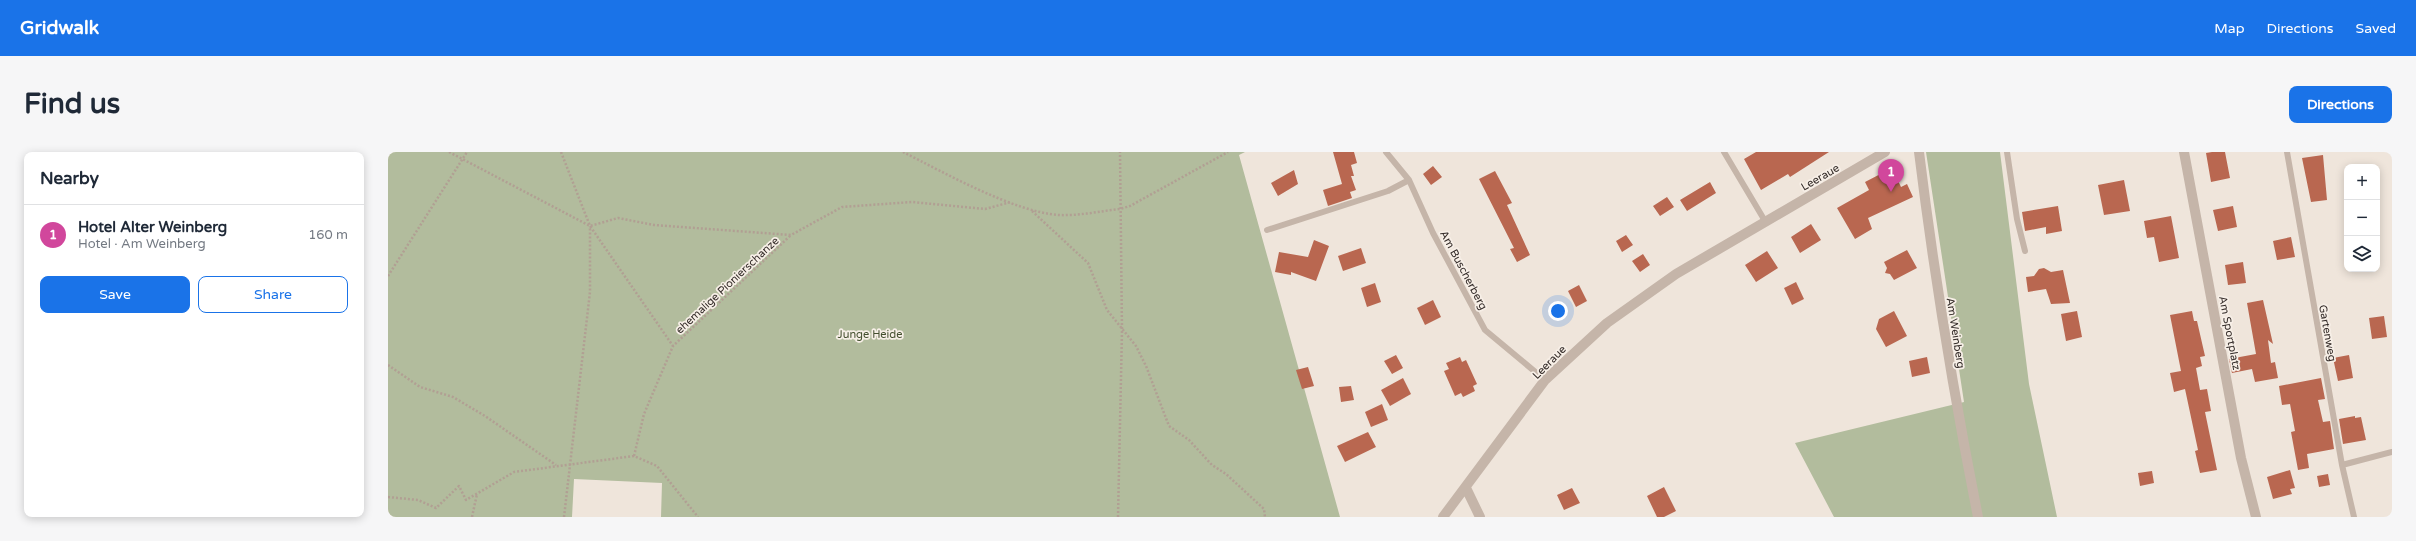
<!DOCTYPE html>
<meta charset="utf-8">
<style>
:root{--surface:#fff;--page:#f6f6f7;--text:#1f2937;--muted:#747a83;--line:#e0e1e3;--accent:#1a73e8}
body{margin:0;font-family:"Varela Round",sans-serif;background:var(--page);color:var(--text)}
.controls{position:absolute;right:12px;top:12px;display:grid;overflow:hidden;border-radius:8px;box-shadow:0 2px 10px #0003}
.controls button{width:36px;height:36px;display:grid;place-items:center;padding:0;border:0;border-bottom:1px solid var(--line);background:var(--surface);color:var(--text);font:20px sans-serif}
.you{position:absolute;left:1170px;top:159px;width:14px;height:14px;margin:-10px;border:3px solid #fff;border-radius:50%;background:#1a73e8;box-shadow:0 0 0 6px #1a73e833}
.badge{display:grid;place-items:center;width:26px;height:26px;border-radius:50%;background:var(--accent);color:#fff;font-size:13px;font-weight:700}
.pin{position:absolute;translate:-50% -33px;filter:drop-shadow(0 1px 2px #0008)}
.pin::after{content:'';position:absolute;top:21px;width:14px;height:12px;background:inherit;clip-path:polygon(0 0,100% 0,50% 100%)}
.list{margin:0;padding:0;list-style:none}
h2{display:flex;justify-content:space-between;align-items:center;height:52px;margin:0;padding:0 16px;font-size:17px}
h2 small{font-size:13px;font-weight:400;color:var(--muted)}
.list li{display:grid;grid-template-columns:26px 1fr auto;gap:12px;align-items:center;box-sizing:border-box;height:60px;padding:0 16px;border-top:1px solid var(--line)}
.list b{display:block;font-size:15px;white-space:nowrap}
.list p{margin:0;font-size:13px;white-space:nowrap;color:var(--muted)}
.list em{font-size:13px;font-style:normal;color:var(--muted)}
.actions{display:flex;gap:8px;padding:12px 16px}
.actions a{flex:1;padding:9px 0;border:1px solid var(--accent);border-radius:8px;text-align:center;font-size:14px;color:var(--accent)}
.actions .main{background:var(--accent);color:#fff}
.icon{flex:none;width:22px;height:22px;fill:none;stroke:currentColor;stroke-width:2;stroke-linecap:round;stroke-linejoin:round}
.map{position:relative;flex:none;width:2004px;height:365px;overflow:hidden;border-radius:8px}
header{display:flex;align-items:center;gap:24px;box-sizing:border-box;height:56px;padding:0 20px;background:var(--accent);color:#fff}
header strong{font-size:19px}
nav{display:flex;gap:22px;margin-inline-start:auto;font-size:14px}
.intro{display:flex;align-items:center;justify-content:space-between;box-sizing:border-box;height:96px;padding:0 24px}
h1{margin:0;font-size:28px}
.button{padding:10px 18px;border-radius:8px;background:var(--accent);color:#fff;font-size:14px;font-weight:700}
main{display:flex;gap:24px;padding:0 24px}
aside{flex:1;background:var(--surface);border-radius:8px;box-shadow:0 2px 10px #0003}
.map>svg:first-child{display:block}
</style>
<header>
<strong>Gridwalk</strong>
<nav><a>Map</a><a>Directions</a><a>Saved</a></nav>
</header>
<div class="intro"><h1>Find us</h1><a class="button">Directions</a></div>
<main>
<aside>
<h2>Nearby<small></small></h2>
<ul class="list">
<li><span class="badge" style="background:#d1479c">1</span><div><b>Hotel Alter Weinberg</b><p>Hotel · Am Weinberg</p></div><em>160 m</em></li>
</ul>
<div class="actions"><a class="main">Save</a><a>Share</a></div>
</aside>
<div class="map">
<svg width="2004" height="365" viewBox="0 0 2004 365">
<rect width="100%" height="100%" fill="#efe5db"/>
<path fill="#b2bc9d" d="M0,0H857L851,3L952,365H273L274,331L186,327L184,365H0Z
M1538,0H1612L1641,232L1669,365H1446L1407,291L1576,250Z"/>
<path fill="#b96750" d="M945,0H966L969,11L963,13L966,24H963L968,38L962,40L964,46L940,54L935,38L954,32Z
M1368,0H1441L1402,25L1400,22L1373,38L1356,7Z
M1824,0H1837L1842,26L1823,30L1818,1Z
M1935,3L1939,48L1923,50L1914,6Z
M1045,14L1054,25L1043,33L1035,22Z
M1504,16L1513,35L1519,32L1525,45L1480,66L1484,77L1467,87L1449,56L1481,38L1477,30Z
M906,18L910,32L890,44L883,31Z
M1107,19L1124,51L1119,53L1142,103L1129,110L1122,97L1126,96L1091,27Z
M1736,28L1742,59L1716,63L1710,33Z
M1322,30L1328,41L1299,59L1292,48Z
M1279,45L1286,55L1272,64L1265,54Z
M1670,54L1674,79L1658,82V75L1637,79L1634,60Z
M1845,54L1849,75L1830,79L1825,58Z
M1783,64L1791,106L1771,110L1766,85L1759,86L1756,69Z
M1423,72L1433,88L1412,101L1403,85Z
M1238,83L1245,93L1234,100L1228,89Z
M1903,85L1907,105L1889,108L1885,89Z
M926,88L941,94L928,129L903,120V123L887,120L891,100L920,105Z
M973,96L978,111L955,119L950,104Z
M1519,98L1529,116L1506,128L1502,122L1497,121L1499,116L1496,110Z
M1379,99L1390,116L1368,130L1357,113Z
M1255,102L1262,113L1252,120L1244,109Z
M1855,110L1858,131L1840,133L1837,113Z
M1656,116L1663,120L1675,118L1682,151L1663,152L1658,137L1640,140L1638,125L1646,124L1651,117Z
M1408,130L1416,147L1404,153L1396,136Z
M987,131L993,150L979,155L973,136Z
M1191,133L1199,149L1188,155L1180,139Z
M1045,148L1053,165L1037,173L1029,156Z
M1875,148L1885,192L1880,188L1883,211L1887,210L1890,226L1867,230L1864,217L1844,221L1841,207L1868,202L1859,151Z
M1506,159L1519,184L1498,195L1488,177L1491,167Z
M1689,159L1694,185L1678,189L1673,162Z
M1804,159L1806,169H1809L1817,204L1812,205L1814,214L1808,216L1812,238L1819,237L1823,259L1817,260L1829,318L1812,321L1807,299L1810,298L1797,237L1786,240L1782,221L1793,219L1782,163Z
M1996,164L1999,185L1984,187L1981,166Z
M1008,203L1015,216L1004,222L996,209Z
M1961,203L1965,226L1950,229L1945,206Z
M1072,205L1074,210L1078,208L1089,232L1085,234L1087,239L1075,245L1073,241L1067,244L1056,219L1061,217L1058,211Z
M1539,205L1542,221L1524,225L1521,209Z
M920,215L926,234L914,237L908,218Z
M1015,226L1023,242L1002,254L993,238Z
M1933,226L1937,247L1930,248L1935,270L1942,269L1946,297L1919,302L1921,316L1910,318L1903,280L1907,279L1902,252L1894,253L1891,234Z
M963,234L966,248L953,250L951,235Z
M994,252L1000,268L983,275L977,260Z
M1967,264V266L1973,265L1978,288L1955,292L1951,267Z
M980,280L988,295L957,310L949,294Z
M1902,318L1907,336L1902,337L1904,342L1885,347L1879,325Z
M1764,319L1766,331L1752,334L1750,321Z
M1940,322L1942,333L1931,335L1929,324Z
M1276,335L1288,359L1276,365H1269L1259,344Z
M1184,336L1192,351L1176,358L1169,343Z"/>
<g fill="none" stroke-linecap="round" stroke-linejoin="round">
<path stroke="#b19f93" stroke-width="2.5" stroke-dasharray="2 2" stroke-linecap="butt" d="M61,0L202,74L230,66L266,73L403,83L454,55L524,50L597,57L623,50
M173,0L202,74L285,194
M515,0C557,21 626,60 671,63C691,64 713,59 732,57L742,54L840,0
M644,59L700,111L719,158L748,194L758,214L781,274L801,288L824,313L838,322L876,357L877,365
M0,124L79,0
M0,213L32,235L65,245L97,264L168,313
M246,304L256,262L285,194L403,83
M0,345L30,348L48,356L71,334L78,348L126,320L246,304L269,314L310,365
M84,365L89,342
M176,365L202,140V74
M730,365L734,179L732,0"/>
<path stroke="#c5b5a9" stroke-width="6" d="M998,0L1021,28L1045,81L1097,178L1157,228
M1336,0L1377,69
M1619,0L1629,67L1637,99
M1899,0L1954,313L1966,365
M879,78L1000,39L1021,28
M1954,313L2004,300"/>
<path stroke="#c5b5a9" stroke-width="10" d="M1531,0C1546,123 1566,244 1590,365
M1796,0L1853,306L1868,365
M1078,336L1092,365
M1055,365L1157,228L1219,171L1288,122L1497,0"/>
</g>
<g text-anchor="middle" stroke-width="3.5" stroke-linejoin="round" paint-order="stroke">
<g font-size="11" fill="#332b28" stroke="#f7efe7">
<text transform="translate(1432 25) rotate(-30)" y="4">Leeraue</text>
<text transform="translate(1076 118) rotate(62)" y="4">Am Buscherberg</text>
<text transform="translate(339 133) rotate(-43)" y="4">ehemalige Pionierschanze</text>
<text transform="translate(1568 181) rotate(81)" y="4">Am Weinberg</text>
<text transform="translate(1842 181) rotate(79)" y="4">Am Sportplatz</text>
<text transform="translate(1940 181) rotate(80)" y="4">Gartenweg</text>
<text transform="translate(1161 210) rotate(-45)" y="4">Leeraue</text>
</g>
<g font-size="11" fill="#434f2e" stroke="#f7efe7">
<text x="482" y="186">Junge Heide</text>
</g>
</g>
</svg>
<div class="controls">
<button>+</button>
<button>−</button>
<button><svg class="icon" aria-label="layers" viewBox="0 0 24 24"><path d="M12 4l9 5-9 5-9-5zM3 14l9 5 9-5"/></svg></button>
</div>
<div class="you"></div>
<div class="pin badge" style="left:1503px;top:40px;background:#d1479c">1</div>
</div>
</main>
